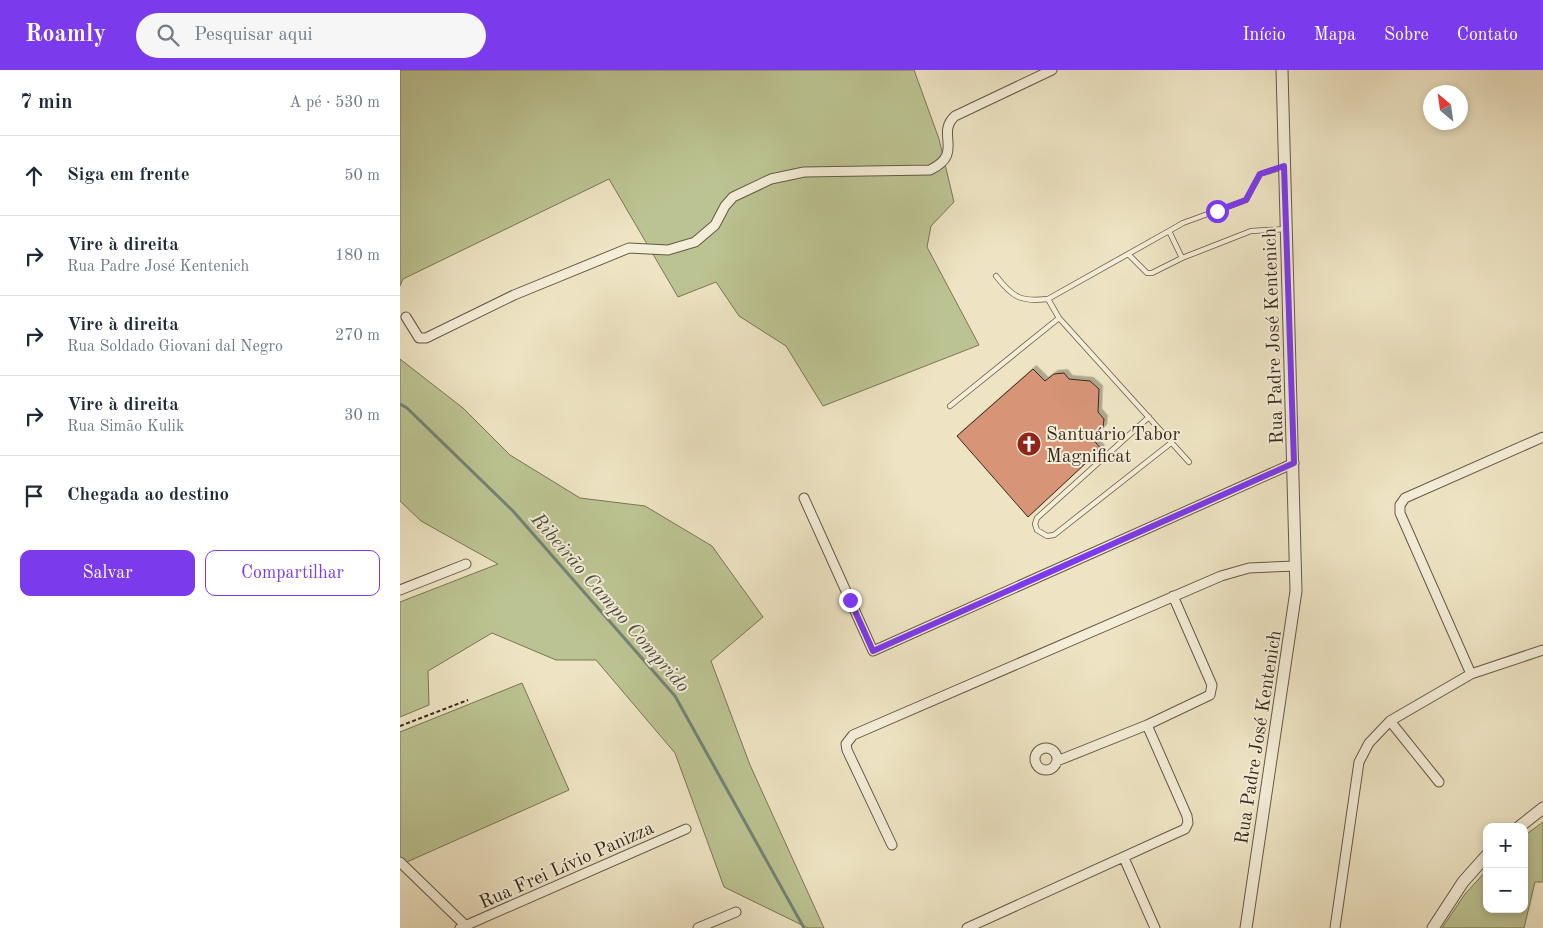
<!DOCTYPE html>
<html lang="pt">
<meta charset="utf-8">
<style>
:root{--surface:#fff;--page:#f6f6f7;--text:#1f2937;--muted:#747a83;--line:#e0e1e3;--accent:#7c3aed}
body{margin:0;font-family:"Old Standard TT",serif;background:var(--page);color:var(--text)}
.controls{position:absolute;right:15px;bottom:15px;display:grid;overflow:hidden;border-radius:10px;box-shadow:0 2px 8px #0003}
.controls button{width:45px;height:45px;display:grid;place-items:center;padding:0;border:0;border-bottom:1px solid var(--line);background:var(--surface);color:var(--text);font:25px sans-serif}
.compass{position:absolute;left:1023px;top:15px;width:45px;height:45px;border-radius:50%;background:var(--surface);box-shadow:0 2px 8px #0003;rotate:331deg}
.stop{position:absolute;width:15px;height:15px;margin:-11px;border:4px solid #7c3aed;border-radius:50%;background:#fff}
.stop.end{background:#7c3aed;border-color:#fff;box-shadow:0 1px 5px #0008}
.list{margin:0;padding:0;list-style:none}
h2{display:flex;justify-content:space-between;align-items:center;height:65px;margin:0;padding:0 20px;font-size:21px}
h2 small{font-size:16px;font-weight:400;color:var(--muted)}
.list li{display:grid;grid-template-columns:32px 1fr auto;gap:15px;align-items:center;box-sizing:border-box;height:80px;padding:0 20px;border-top:1px solid var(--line)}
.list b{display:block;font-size:19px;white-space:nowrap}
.list p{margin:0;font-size:16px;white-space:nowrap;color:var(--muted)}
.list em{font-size:16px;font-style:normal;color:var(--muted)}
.actions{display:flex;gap:10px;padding:15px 20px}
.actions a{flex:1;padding:11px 0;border:1px solid var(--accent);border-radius:10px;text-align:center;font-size:18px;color:var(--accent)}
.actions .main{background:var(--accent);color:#fff}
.icon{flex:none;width:28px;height:28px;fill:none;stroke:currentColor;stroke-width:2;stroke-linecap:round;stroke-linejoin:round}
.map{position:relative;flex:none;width:1143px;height:858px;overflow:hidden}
header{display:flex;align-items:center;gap:30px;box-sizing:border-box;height:70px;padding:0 25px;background:var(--accent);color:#fff}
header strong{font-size:24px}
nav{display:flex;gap:28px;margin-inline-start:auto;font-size:18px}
.search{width:350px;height:45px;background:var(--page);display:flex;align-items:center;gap:12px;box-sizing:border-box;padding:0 18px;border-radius:28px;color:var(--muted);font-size:19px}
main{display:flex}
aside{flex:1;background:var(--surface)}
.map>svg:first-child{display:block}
</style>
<header>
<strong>Roamly</strong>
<div class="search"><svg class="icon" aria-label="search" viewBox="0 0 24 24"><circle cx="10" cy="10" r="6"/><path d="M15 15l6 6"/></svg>Pesquisar aqui</div>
<nav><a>Início</a><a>Mapa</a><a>Sobre</a><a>Contato</a></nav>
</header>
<main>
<aside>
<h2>7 min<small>A pé · 530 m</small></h2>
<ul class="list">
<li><svg class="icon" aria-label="ahead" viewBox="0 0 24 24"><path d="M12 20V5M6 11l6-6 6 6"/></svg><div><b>Siga em frente</b></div><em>50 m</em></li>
<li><svg class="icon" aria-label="right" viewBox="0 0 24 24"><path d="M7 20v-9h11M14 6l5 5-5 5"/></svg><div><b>Vire à direita</b><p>Rua Padre José Kentenich</p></div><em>180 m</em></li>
<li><svg class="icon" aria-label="right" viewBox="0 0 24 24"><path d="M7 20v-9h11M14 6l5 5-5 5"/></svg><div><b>Vire à direita</b><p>Rua Soldado Giovani dal Negro</p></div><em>270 m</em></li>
<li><svg class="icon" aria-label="right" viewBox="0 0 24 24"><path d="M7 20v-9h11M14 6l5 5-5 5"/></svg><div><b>Vire à direita</b><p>Rua Simão Kulik</p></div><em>30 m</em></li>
<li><svg class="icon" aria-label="arrive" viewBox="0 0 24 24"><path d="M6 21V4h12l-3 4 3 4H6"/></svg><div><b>Chegada ao destino</b></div></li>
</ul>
<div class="actions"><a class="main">Salvar</a><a>Compartilhar</a></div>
</aside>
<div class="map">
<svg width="1143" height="858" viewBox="0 0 1143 858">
<defs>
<filter id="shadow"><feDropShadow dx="3.5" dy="-3.5" stdDeviation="0" flood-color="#0004"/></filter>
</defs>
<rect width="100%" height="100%" fill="#eee4c3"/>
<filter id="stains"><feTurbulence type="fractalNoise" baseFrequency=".004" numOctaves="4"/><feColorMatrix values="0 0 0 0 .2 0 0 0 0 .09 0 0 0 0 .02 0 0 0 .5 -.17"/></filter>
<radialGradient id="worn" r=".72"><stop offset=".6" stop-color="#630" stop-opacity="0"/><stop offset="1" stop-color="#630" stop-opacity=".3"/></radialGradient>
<path fill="#bcc392" stroke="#7a7656" d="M0,0H514L539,69L554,132L531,156L527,177L579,275L423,336L386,276L339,246L316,212L278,227L209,109L3,209L0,216Z
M0,289L63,338L110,385L180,428L245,436L312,476L363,547L311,591L350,695L424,858H408L324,817L275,683L196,590H156L92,563L28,601L29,635L0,647V532L98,494L21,451L0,431Z
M122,613L169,720L0,795V662Z
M1143,752V812H1135L1124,858H1042L1065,824L1087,800V839H1124V766Z"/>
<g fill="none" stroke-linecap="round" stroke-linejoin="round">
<path stroke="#728377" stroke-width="3" d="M0,334L7,338L113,441L275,626L404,858"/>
</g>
<path fill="#d79477" stroke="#372a1b" filter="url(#shadow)" d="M633,299L645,311L654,304L664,303L669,309L690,311L699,319L698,342L704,349L703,358L692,368L701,379L628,447L557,366Z"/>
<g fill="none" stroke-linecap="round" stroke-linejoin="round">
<defs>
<path id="service" d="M883,97L860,104L846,130L783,153L769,161L782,188L851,161L886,159
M769,161L648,229L659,248L789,392
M728,184L747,203H752L782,188
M596,206C613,228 621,232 648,229
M550,336L659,248
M749,347L637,448L635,454L637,460L647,466L654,465L771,373"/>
<path id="minor" d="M6,247L19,268H26L114,225L229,178L268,180L295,172L315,155L325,136L333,127L371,109L404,102L530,100C565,83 535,64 555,46L652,0
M404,428L473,581L894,393
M0,520L66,494
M1071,604L1000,443V435L1005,428L1143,367
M990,651L1039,712
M635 689a11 11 0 1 1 22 0a11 11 0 1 1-22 0Z
M657,691L747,655L810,625L812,615L773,526
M492,775L447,680L446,674L453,665L821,506L849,498L896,496
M724,788L755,858
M0,792L68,858
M60,858L286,759
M298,858L336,842
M567,858L785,759L788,753L787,746L747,655
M935,858L959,692L969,673L990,651L1071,604L1143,580"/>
<path id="tertiary" d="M1119,757L1143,738
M846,858L896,521L882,0
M1033,858L1063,812L1087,785"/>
</defs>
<use href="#service" stroke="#655845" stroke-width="6"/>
<use href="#minor" stroke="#655845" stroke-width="11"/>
<use href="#tertiary" stroke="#655845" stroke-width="13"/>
<path stroke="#372a1b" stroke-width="2" stroke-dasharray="4 2.5" stroke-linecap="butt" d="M0,656L68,630"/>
<use href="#service" stroke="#f4edd8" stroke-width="4.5"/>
<use href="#minor" stroke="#f4edd8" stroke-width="9"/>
<use href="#tertiary" stroke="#f4edd8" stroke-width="11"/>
</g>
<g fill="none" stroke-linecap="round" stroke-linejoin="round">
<path stroke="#7c3aed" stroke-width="6" d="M450,530L473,581L894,393L884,96L860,104L846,130L817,141"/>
</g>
<defs>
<symbol id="church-disc" viewBox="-11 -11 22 22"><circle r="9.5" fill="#8f2418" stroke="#f4edd8"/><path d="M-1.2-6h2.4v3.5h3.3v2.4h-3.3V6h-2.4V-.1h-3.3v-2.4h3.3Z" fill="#fff"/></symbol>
</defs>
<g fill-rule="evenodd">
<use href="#church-disc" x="615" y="360" width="28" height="28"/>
</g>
<g text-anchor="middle" stroke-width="4" stroke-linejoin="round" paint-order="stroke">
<g font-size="19" fill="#372a1b" stroke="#f4edd8">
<text transform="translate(872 266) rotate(-92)" y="7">Rua Padre José Kentenich</text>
<text transform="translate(857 667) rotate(-81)" y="7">Rua Padre José Kentenich</text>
<text transform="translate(166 794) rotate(-24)" y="7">Rua Frei Lívio Panizza</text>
</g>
<g font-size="19" fill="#372a1b" stroke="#f4edd8" text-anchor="start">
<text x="646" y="370">Santuário Tabor<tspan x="646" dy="22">Magnificat</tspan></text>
</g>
<g font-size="20" font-style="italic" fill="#504f42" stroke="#f4edd8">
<text transform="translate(211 532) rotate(49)" y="7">Ribeirão Campo Comprido</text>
</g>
</g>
<rect width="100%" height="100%" filter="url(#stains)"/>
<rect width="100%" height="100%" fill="url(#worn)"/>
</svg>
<div class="controls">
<button>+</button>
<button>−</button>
</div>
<svg class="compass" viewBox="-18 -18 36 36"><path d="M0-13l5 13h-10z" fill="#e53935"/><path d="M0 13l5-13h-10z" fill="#747a83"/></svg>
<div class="stop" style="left:817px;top:141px"></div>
<div class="stop end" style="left:450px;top:530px"></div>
</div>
</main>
